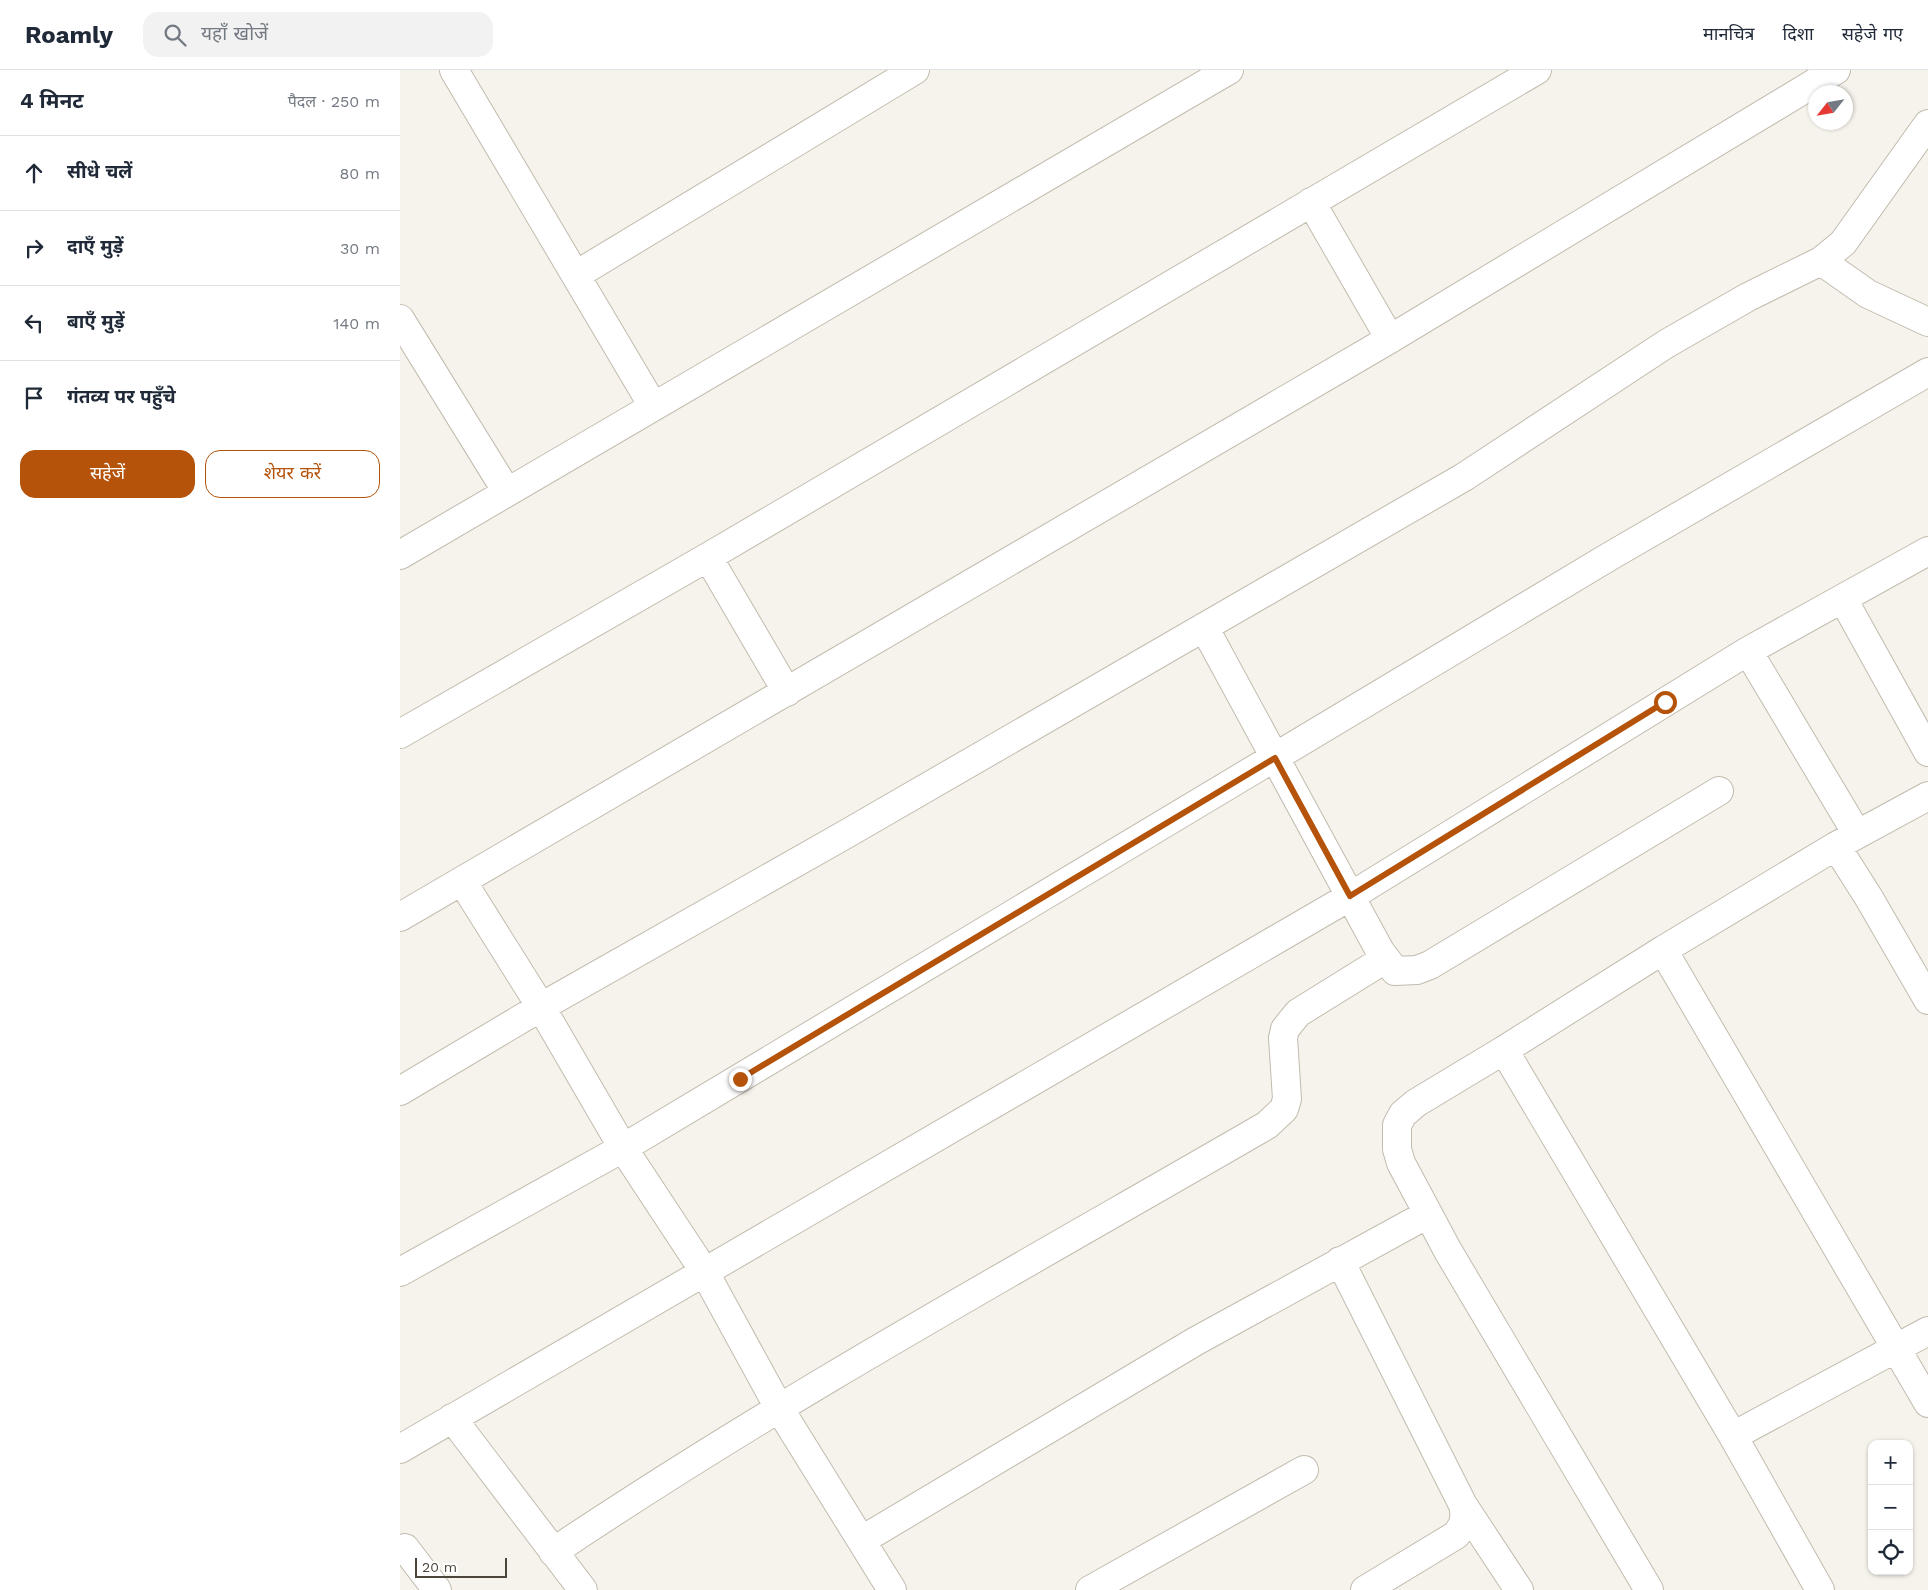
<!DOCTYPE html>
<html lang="hi">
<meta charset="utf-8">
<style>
:root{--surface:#fff;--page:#f2f2f3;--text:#1f2937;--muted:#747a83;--line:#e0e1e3;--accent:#b45309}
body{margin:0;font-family:"Work Sans","Noto Sans Devanagari",sans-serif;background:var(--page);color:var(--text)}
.controls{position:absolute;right:15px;bottom:15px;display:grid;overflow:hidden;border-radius:10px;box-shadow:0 1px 4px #0004}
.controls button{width:45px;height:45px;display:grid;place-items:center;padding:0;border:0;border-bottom:1px solid var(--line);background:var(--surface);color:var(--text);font:25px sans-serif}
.compass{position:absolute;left:1408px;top:15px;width:45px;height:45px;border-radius:50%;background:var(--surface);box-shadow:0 1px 4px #0004;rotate:239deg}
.scale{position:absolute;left:15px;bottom:12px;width:92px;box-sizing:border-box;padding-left:5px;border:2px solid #4b4439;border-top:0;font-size:14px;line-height:18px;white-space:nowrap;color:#4b4439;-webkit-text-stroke:4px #fff;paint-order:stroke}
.stop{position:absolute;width:15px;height:15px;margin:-11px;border:4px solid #b45309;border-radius:50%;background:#fff}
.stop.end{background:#b45309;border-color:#fff;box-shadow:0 1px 5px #0008}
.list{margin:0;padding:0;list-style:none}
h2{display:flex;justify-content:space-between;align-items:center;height:65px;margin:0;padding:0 20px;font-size:21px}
h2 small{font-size:16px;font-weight:400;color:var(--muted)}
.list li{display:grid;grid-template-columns:32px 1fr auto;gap:15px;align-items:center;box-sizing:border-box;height:75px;padding:0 20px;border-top:1px solid var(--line)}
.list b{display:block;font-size:19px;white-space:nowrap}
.list em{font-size:16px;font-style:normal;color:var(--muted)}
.actions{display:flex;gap:10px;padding:15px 20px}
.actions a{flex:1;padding:11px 0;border:1px solid var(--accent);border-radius:15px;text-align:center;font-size:18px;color:var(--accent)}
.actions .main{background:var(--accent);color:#fff}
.icon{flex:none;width:28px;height:28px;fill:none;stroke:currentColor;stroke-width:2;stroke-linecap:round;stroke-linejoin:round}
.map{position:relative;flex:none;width:1528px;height:1520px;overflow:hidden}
header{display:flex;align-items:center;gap:30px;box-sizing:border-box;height:70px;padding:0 25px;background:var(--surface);border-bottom:1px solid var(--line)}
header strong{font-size:24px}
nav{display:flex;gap:28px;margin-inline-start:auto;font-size:18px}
.search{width:350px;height:45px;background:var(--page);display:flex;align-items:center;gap:12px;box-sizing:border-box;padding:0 18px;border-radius:15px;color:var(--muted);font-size:19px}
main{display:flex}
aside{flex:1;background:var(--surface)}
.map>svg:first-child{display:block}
</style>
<header>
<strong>Roamly</strong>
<div class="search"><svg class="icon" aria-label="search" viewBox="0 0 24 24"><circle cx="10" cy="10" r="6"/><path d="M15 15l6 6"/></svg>यहाँ खोजें</div>
<nav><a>मानचित्र</a><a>दिशा</a><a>सहेजे गए</a></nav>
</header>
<main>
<aside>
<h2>4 मिनट<small>पैदल · 250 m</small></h2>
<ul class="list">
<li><svg class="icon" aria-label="ahead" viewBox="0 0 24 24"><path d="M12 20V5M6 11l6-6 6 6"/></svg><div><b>सीधे चलें</b></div><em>80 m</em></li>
<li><svg class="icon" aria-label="right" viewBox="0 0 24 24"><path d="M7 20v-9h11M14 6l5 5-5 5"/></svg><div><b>दाएँ मुड़ें</b></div><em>30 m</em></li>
<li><svg class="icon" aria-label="left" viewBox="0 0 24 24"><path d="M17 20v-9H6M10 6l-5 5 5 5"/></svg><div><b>बाएँ मुड़ें</b></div><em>140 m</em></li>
<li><svg class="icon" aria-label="arrive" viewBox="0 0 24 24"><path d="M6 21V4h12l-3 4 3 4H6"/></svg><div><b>गंतव्य पर पहुँचे</b></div></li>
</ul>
<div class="actions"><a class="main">सहेजें</a><a>शेयर करें</a></div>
</aside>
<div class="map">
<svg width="1528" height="1520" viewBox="0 0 1528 1520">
<rect width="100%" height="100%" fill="#f6f3ec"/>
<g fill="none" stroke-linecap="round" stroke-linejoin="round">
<defs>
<path id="street" d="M54,0L253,336
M911,132L990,269
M1421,191L1468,224L1528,252
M176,205L515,0
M0,249L107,422
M0,485L829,0
M308,487L387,622
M1443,529L1528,682
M804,557L980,881L995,901L1017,900L1030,895L1319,721
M0,664L308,487L1137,0
M1528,726L1436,776L1263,880L1528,1333
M1457,764L1348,581L1528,481
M1436,776L1469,828L1528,930
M62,811L141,937L223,1078L304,1201L379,1338L492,1520
M0,847L990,269L1436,0
M1263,880L1104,980L1333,1366L1420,1520
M1104,980L1016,1033L1003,1044L997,1055V1079L1001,1093L1048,1181L1249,1520
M0,1021L141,937L441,767L1064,407L1266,274L1348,227L1421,191L1443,173L1528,54
M940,1191L1063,1435C1066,1448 1064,1455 1056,1465L965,1520
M0,1202L223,1078L1212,485L1528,302
M52,1348L183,1520
M1333,1366L1528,1261
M0,1379L951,826L1348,581
M1063,1435L1119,1520
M462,1470L796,1271L1028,1144
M5,1478L37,1520
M153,1482C384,1327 627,1194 867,1055L884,1039L887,1029L883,968L885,959L898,943L985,889
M690,1520L904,1400"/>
</defs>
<use href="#street" stroke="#c2bbae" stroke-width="30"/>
<use href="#street" stroke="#fff" stroke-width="28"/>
</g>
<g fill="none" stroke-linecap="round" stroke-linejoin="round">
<path stroke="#b45309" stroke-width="6" d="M340,1009L875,688L950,826L1265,632"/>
</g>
</svg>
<div class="controls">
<button>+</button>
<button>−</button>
<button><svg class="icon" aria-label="locate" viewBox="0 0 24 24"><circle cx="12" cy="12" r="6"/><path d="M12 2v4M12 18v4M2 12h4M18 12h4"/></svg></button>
</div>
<svg class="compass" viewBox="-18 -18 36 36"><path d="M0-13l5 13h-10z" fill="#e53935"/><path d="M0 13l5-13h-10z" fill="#747a83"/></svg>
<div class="scale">20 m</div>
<div class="stop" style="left:1265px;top:632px"></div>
<div class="stop end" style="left:340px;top:1009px"></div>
</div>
</main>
